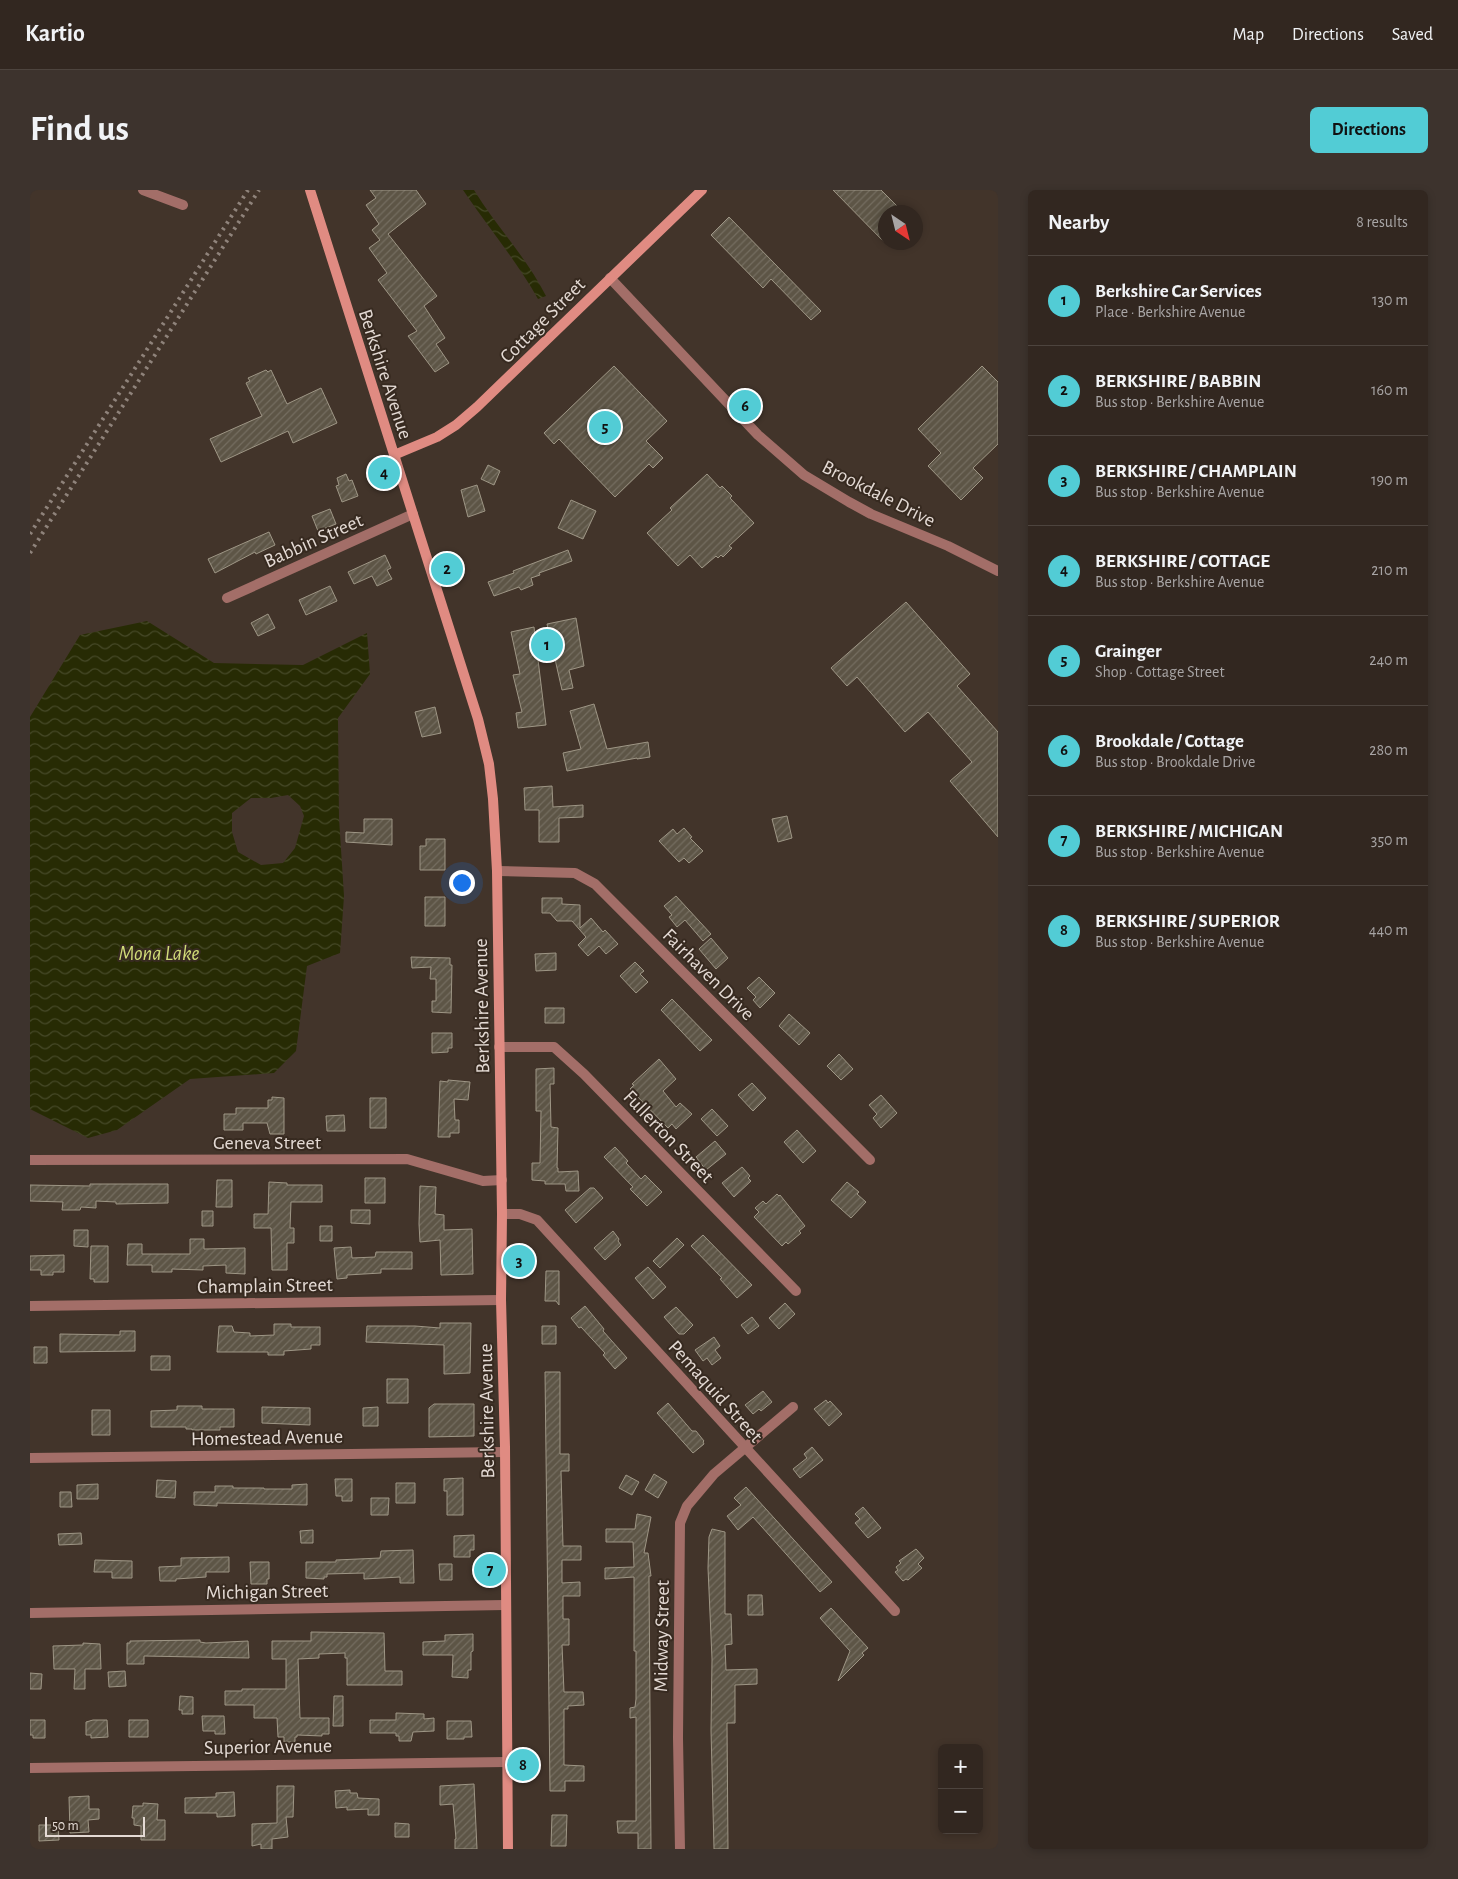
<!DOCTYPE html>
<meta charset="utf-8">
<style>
:root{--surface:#322720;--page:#3d332d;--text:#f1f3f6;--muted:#a8a5a5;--line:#4d443e;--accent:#52ccd5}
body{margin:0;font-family:"Alegreya Sans",sans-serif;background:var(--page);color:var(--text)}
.controls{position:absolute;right:15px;bottom:15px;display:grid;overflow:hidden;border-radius:8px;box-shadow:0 2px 8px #0003}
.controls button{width:45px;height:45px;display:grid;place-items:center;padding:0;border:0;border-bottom:1px solid var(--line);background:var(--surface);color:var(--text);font:25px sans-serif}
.compass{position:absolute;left:848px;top:15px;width:45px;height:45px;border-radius:50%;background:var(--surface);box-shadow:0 2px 8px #0003;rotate:145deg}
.scale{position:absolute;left:15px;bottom:12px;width:100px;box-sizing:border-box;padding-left:5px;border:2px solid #e4dad4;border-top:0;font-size:14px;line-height:18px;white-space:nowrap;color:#e4dad4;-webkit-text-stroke:4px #372a20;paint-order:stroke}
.you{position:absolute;left:431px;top:692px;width:18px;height:18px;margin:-12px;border:4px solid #fff;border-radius:50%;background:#1a73e8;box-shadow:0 0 0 8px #1a73e833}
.badge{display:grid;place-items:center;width:32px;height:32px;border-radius:50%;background:var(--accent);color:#111;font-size:16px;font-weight:700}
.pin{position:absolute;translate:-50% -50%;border:2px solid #fff;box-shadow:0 1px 5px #0006}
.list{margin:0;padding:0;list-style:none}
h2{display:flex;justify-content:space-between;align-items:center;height:65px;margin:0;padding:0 20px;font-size:21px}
h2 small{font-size:16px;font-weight:400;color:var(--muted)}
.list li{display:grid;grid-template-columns:32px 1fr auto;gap:15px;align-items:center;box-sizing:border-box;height:90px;padding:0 20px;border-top:1px solid var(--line)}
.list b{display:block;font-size:19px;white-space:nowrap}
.list p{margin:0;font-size:16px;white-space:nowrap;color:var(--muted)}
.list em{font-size:16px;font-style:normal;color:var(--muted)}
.map{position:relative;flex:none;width:968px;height:1659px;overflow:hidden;border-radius:8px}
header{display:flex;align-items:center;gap:30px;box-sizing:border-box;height:70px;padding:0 25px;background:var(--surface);border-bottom:1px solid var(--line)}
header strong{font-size:24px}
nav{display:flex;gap:28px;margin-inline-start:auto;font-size:18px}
.intro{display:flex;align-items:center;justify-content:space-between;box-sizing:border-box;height:120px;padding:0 30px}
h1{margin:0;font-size:35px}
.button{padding:12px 22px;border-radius:8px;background:var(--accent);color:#111;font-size:18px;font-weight:700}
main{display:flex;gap:30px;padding:0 30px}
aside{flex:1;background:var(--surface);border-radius:8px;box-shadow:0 2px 8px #0003}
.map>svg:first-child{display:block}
</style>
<header>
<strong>Kartio</strong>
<nav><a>Map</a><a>Directions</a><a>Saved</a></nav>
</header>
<div class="intro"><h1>Find us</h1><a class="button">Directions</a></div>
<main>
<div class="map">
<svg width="968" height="1659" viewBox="0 0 968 1659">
<defs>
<pattern id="water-waves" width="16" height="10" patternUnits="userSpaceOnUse" patternTransform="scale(1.25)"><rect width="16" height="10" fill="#272b04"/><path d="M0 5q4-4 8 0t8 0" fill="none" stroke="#464928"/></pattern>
<pattern id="building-hatch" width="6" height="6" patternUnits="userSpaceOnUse" patternTransform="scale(1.25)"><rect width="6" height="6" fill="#5d5546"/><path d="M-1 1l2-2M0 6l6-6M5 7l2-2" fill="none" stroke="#746d60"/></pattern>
</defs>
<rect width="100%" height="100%" fill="#42342a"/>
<path fill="url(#water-waves)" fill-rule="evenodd" d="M433,0H444C466,36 497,68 516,106L508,109C486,70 458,37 433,0Z
M117,431L184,473L273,475L337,443L340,484L308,528L309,628L314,706L310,763L277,776L266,861L244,883L160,889L87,940L58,948L0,919V527L50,445ZM258,605L270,616L274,626L265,658L253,673L231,675L208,662L202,642V623L221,608H241Z"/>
<path fill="url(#building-hatch)" stroke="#9e9685" d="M340,0H386L396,14L358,44L407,106L394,116L415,148L406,154L419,173L405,182L378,146L387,141L348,90L357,83L339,58L350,50L342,40L349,34L336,15L346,8Z
M803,0H851L873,22H856V54Z
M699,27L791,121L781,130L741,89L733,98L681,45Z
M584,176L637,231L616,251L633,268L623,278L619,274L585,307L529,249L524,254L514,243Z
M952,176L968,192V254L943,278L953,288L931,310L898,276L911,263L888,239Z
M236,180L238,182L241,180L257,214L291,198L307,233L263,253L258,241L191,272L180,249L232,226L216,193L220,191L218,188Z
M458,275L470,281L464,295L451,289Z
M316,284L319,291L322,290L328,306L312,312L306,296L309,295L307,288Z
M677,284L690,298L692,296L702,306L700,308L724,333L699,356L702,358L693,367L691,365L688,368L686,366L672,378L660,365L648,376L617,343L642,320L640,318Z
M447,295L455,321L438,327L431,300Z
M541,310L566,321L553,349L528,338Z
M300,319L306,334L288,341L282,326Z
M239,342L245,355L226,364L225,362L185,383L178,369Z
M538,360L542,371L509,383L510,385L501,388L503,395L491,400L489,397L464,406L458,392L484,383L483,381Z
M355,365L361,378L357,380L362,389L347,396L342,386L324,394L318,382Z
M300,396L307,411L276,425L269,410Z
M876,412L940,484L927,496L968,542V647L920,591L942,572L898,522L875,542L827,487L817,496L801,478Z
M238,424L245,438L228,446L221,433Z
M546,428L554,476L539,480L543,498L532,500L517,434Z
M504,437L516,535L488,538L486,523L492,522L483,485L490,484L481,442Z
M564,514L577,559L618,552L620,567L607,569V568L537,581L533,563L551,559L540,521Z
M405,517L411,543L392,547L385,522Z
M522,596L523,617L553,615V627L529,628V652H509V620H495L494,598Z
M757,626L762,648L748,652L742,629Z
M334,629H362V655L316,652V642L334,643Z
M654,638L662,647L660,648L673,661L659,673L654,668L649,672L629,651L643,639L647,644Z
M396,649H415V680H390V656H396Z
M646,706L681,744L673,751L655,730L647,737L639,727L642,725L634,716Z
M395,707H415V736H395Z
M512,708H532V714L550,715V738L561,728L573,742L575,740L588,754L576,764L569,756L558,766L548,755L556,747L542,731H527L520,723H512Z
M681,748L698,768L686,779L669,759Z
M526,763V780L506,781L505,764Z
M381,767L420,768V775H422L421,823L402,822V811H406V789H400L401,777L382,778Z
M605,772L614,781L610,784L618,792L606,803L590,786Z
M729,787L745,803L730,818L723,810L726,807L717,798Z
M642,809L682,850L670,861L631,820Z
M515,818H534V833H515Z
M759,824L780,843L769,855L749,836Z
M402,843H422V858H418V862L402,863Z
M809,864L823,879L811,890L797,876Z
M629,869L646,889L633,901L646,917L650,913L662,924L646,939L642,934L638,938L600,899L604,895L602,894Z
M524,878V894H520L521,937L528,938L527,978H528V982L548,981L549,1001H536L535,994H515V991L502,990V973H510L511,921H506V879Z
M418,890L440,892L438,910L424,909L425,930H429V943H420V947H408L410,891L418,892Z
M722,893L736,908L723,921L708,905Z
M851,905L867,923L851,938L843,928L847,924L839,915Z
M242,907L254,908V944H240L237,933H213V940H194V924H206V918H238V910H242Z
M340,908H356V938H340Z
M682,919L698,936L687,946L671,929Z
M314,925L315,941H297L296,926Z
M767,940L786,961L773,973L754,952Z
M685,951L696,964L676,980L666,967Z
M585,957L598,971L596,973L611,989L615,985L632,1002L617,1016L600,999L603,997L574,967Z
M712,977L720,986L718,988L721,991L704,1007L692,993Z
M335,988H355V1013H335Z
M187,990H202V1017H186Z
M239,992L257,993V995H292V1012H261L260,1038H264V1053H257V1080H242L241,1038H224V1024H238Z
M817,992L829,1002L827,1004L836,1012L821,1028L801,1010Z
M60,994H138V1013L86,1014V1012L66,1011V1018L51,1017L50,1020H32L33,1012L0,1011V995L60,996Z
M390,996L406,997L405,1024L414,1025V1040L442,1039L443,1084L411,1085L410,1050L390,1052L389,1034Z
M560,998H564L573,1008L546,1033L535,1020Z
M747,1004L749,1006L750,1005L775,1036L769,1041L771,1043L758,1054L756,1052L752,1056L724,1027L729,1022L725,1018L733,1011L736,1014Z
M321,1020H340V1034L321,1033Z
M172,1021H183V1036H172Z
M290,1036H302V1051H290Z
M44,1040H58V1057L44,1056Z
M583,1041L589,1049L588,1051L591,1055L575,1070L564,1058Z
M673,1045L722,1095L707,1108L690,1089L692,1088L661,1056Z
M647,1048L654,1055L630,1078L623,1071Z
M160,1049H174V1059L215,1058V1084L196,1083V1075L173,1076V1080L142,1079V1082H122V1075H97L98,1054H112V1064H160Z
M61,1056H78V1092H64V1089H60Z
M321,1057L322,1068L345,1067L346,1062H382V1079H351V1083L317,1085V1088L307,1089L304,1058Z
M34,1065V1082H23V1085H11V1080H0V1066Z
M618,1077L636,1097L623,1109L605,1088Z
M516,1081H529V1115L526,1111H515Z
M755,1113L765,1124L749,1139L739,1128Z
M555,1116L574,1139L573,1141L597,1168L585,1179L573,1165L575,1163L551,1137L549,1138L541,1128Z
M646,1117L663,1135L654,1144H649L634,1127Z
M722,1127L729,1136L718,1144L711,1135Z
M410,1133H441L440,1183L414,1184V1155L336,1152L337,1136H385L410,1138Z
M244,1134H261V1137H290V1155H281V1159L254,1161V1165H238V1162H187L189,1136H202L204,1142L220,1143V1146L244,1145Z
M512,1136H526V1154H512Z
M90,1141H105V1161L30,1162V1144L90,1145Z
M684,1147L690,1156L685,1160L691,1168L682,1175L677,1168L673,1171L665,1160Z
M4,1157H17V1173H4Z
M121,1166H140V1180H121Z
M515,1182H530V1264H539V1281H531L533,1356H551V1370H532V1393L550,1392V1406H533V1429H539V1455H532L534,1502H553L554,1515L538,1516V1519H534V1575L554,1576V1591H535V1601H520Z
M357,1189H378V1213H357Z
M733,1201L742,1212L731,1221L729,1219L723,1224L715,1215Z
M796,1210L798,1213L800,1211L812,1224L799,1236L784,1219Z
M638,1213L662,1241H666L674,1251L673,1252L674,1254L663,1263L627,1223Z
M404,1214H444V1246L399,1247V1218Z
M147,1216H172V1219H204V1237H190V1240H162V1239H156V1237H121V1221L147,1220Z
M232,1217L280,1218V1235L232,1233Z
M348,1217V1236H333V1218Z
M62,1220H80V1245H62Z
M782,1257L793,1270L770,1288L763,1279L777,1268L774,1264Z
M624,1284L637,1292L628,1308L615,1300Z
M596,1285L609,1292L602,1305L589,1298Z
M433,1288V1325H417V1301H414V1289Z
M305,1289H322V1311H312V1306H306Z
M127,1290L146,1291L145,1308L126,1307Z
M366,1293H385V1313H366Z
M68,1294V1309H47V1295Z
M277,1294V1315L187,1313V1316L164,1315V1302H185V1296H203V1298H234V1299H262V1295Z
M716,1297L802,1392L790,1402L723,1327L708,1340L697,1326L711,1315L704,1308Z
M30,1302H41L42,1317H30Z
M341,1308H359L358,1325H341Z
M833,1317L851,1338L838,1348L825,1333L830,1329L825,1324Z
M607,1324L621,1327L614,1363H618L621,1386H619L621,1659H608V1643H588L587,1631H606V1527L600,1528V1518L605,1517L606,1509V1461H604V1387L575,1389V1378L604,1377L603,1352H576V1339H605Z
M682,1339L695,1342V1424H701L702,1454L695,1455L696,1480L727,1479V1494L705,1495V1533H697L698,1659H684L681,1540L682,1469L678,1378L679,1347Z
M283,1340V1353H271L270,1341Z
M51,1343L52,1354L29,1355L28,1344Z
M444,1345V1360H440V1367H424V1346Z
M886,1359L894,1368L888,1374L892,1378L878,1390L876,1389L873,1391L865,1382L868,1380L866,1377L871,1373L869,1371Z
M383,1360L384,1393H370V1387L334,1389V1383L297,1384V1387H294V1389L276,1388V1372H306V1370L350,1368L351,1361Z
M199,1367V1382H176V1387L146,1389V1391H130L129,1377L151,1376V1368Z
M65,1370L102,1371V1388H82V1382H64Z
M220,1372H239V1389H237V1394H221Z
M409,1374H422V1390H410Z
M718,1405H732L733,1425H718Z
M801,1418L838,1458L832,1463L834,1465L808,1491L820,1461L790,1428Z
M281,1442L354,1443L355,1481H372V1495H317V1468H315V1463L289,1464V1468L268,1469L270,1528H299V1544H292V1546L267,1545V1547H265V1552H254V1547H248L247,1528H224V1515H195V1501H212V1499H256V1469H242V1451H281Z
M443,1444V1461L441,1462V1480H438V1488L422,1487L423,1465H393V1452L415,1451V1445Z
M170,1450V1452L176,1453L218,1451L219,1468L114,1466V1474H97V1453H100V1451Z
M53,1453L70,1454L71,1479H55V1499H44L45,1479H24L23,1456L53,1455Z
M95,1481L96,1496L79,1497L78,1482Z
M0,1483L12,1484L11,1499H0Z
M150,1506L163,1507V1524H152V1520H149Z
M304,1506H313V1536H303Z
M366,1523L394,1524V1529L404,1528V1541L383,1542L381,1551H369V1546H366V1543H340V1530H366Z
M172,1526H194L195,1544H185V1541H173Z
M0,1530H15V1548H3V1545H0Z
M63,1530H77L78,1547L61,1548V1545H56V1532Z
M99,1530H118V1547H99Z
M417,1531H441L442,1547H434V1549H417Z
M444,1594L447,1659H425V1649H426L423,1614L410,1615V1596Z
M247,1596H264L263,1627H256L258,1647L242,1649V1659H231V1654L222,1656V1634L247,1633Z
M320,1600V1603H327L328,1608L349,1609V1625H338V1619L317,1620V1617L306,1618L305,1601Z
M204,1602L205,1626L187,1627V1623H155V1608L186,1607V1603Z
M59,1606V1619H69V1629L58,1630L59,1642L40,1643L39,1607Z
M113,1613L128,1614L127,1630H135V1650H111V1636L104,1635V1628H102L103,1616H113Z
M522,1625H537L536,1656H521Z
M365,1633L379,1634V1647H365Z
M9,1635H28L29,1650L9,1651Z"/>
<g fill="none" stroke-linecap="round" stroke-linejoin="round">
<path stroke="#a36e68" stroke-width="10" d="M113,0L153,15
M580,88L728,245L774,285L819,312L841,324L918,356L968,381
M197,408L383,324
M467,681L545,683L565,694L840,970
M469,857H524L554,884L766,1101
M0,970L377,969L453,991L472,990
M472,1024H490L507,1030L865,1421
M0,1116L471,1110
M0,1268L475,1262
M0,1423L475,1415
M0,1578L476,1572
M650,1659L648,1548L650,1333L657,1316L684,1284L763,1217"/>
<path stroke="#e08b82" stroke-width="10" d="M280,0L448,529L459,574L463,609L467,681L472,1024L471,1110L475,1257L478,1659
M364,265L407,247L426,235L447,217L672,0"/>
<path stroke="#8f837b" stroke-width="4" stroke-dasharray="2.5 5" stroke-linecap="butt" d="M0,344L218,0
M0,363L229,0"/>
</g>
<g text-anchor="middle" stroke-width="4" stroke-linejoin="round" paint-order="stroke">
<g font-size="20" fill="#e4dad4" stroke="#372a20">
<text transform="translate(512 130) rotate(-45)" y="7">Cottage Street</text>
<text transform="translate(356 184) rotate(72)" y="7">Berkshire Avenue</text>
<text transform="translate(849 303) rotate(27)" y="7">Brookdale Drive</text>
<text transform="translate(283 350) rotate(-24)" y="7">Babbin Street</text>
<text transform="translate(679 784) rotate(45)" y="7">Fairhaven Drive</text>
<text transform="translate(451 816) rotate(-91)" y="7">Berkshire Avenue</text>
<text transform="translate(639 946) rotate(46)" y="7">Fullerton Street</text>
<text x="237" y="959">Geneva Street</text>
<text transform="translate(235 1095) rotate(-1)" y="7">Champlain Street</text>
<text transform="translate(686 1201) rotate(48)" y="7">Pemaquid Street</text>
<text transform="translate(456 1221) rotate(-91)" y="7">Berkshire Avenue</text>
<text transform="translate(237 1247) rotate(-1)" y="7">Homestead Avenue</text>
<text transform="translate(237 1401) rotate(-1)" y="7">Michigan Street</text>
<text transform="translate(631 1446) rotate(-89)" y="7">Midway Street</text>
<text transform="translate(238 1556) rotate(-1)" y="7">Superior Avenue</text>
</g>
<g font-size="21" font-style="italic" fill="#d0db78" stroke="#372a20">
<text x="129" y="770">Mona Lake</text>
</g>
</g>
</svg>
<div class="controls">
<button>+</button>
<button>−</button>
</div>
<svg class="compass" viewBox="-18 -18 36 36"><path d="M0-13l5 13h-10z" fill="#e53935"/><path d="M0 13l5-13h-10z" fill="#a8a5a5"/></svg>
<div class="scale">50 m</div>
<div class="you"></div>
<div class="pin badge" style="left:517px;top:455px">1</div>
<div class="pin badge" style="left:417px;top:379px">2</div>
<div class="pin badge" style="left:489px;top:1071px">3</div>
<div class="pin badge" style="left:354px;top:283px">4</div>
<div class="pin badge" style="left:575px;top:237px">5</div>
<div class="pin badge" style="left:715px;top:216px">6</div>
<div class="pin badge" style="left:460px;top:1380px">7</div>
<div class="pin badge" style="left:493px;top:1575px">8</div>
</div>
<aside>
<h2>Nearby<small>8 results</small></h2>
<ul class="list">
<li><span class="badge">1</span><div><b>Berkshire Car Services</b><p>Place · Berkshire Avenue</p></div><em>130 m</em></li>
<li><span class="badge">2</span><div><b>BERKSHIRE / BABBIN</b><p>Bus stop · Berkshire Avenue</p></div><em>160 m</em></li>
<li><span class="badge">3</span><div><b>BERKSHIRE / CHAMPLAIN</b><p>Bus stop · Berkshire Avenue</p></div><em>190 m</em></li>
<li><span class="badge">4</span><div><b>BERKSHIRE / COTTAGE</b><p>Bus stop · Berkshire Avenue</p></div><em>210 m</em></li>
<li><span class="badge">5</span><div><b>Grainger</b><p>Shop · Cottage Street</p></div><em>240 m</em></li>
<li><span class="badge">6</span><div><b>Brookdale / Cottage</b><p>Bus stop · Brookdale Drive</p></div><em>280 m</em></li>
<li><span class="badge">7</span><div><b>BERKSHIRE / MICHIGAN</b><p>Bus stop · Berkshire Avenue</p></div><em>350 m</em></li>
<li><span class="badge">8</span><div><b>BERKSHIRE / SUPERIOR</b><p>Bus stop · Berkshire Avenue</p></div><em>440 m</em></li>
</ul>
</aside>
</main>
